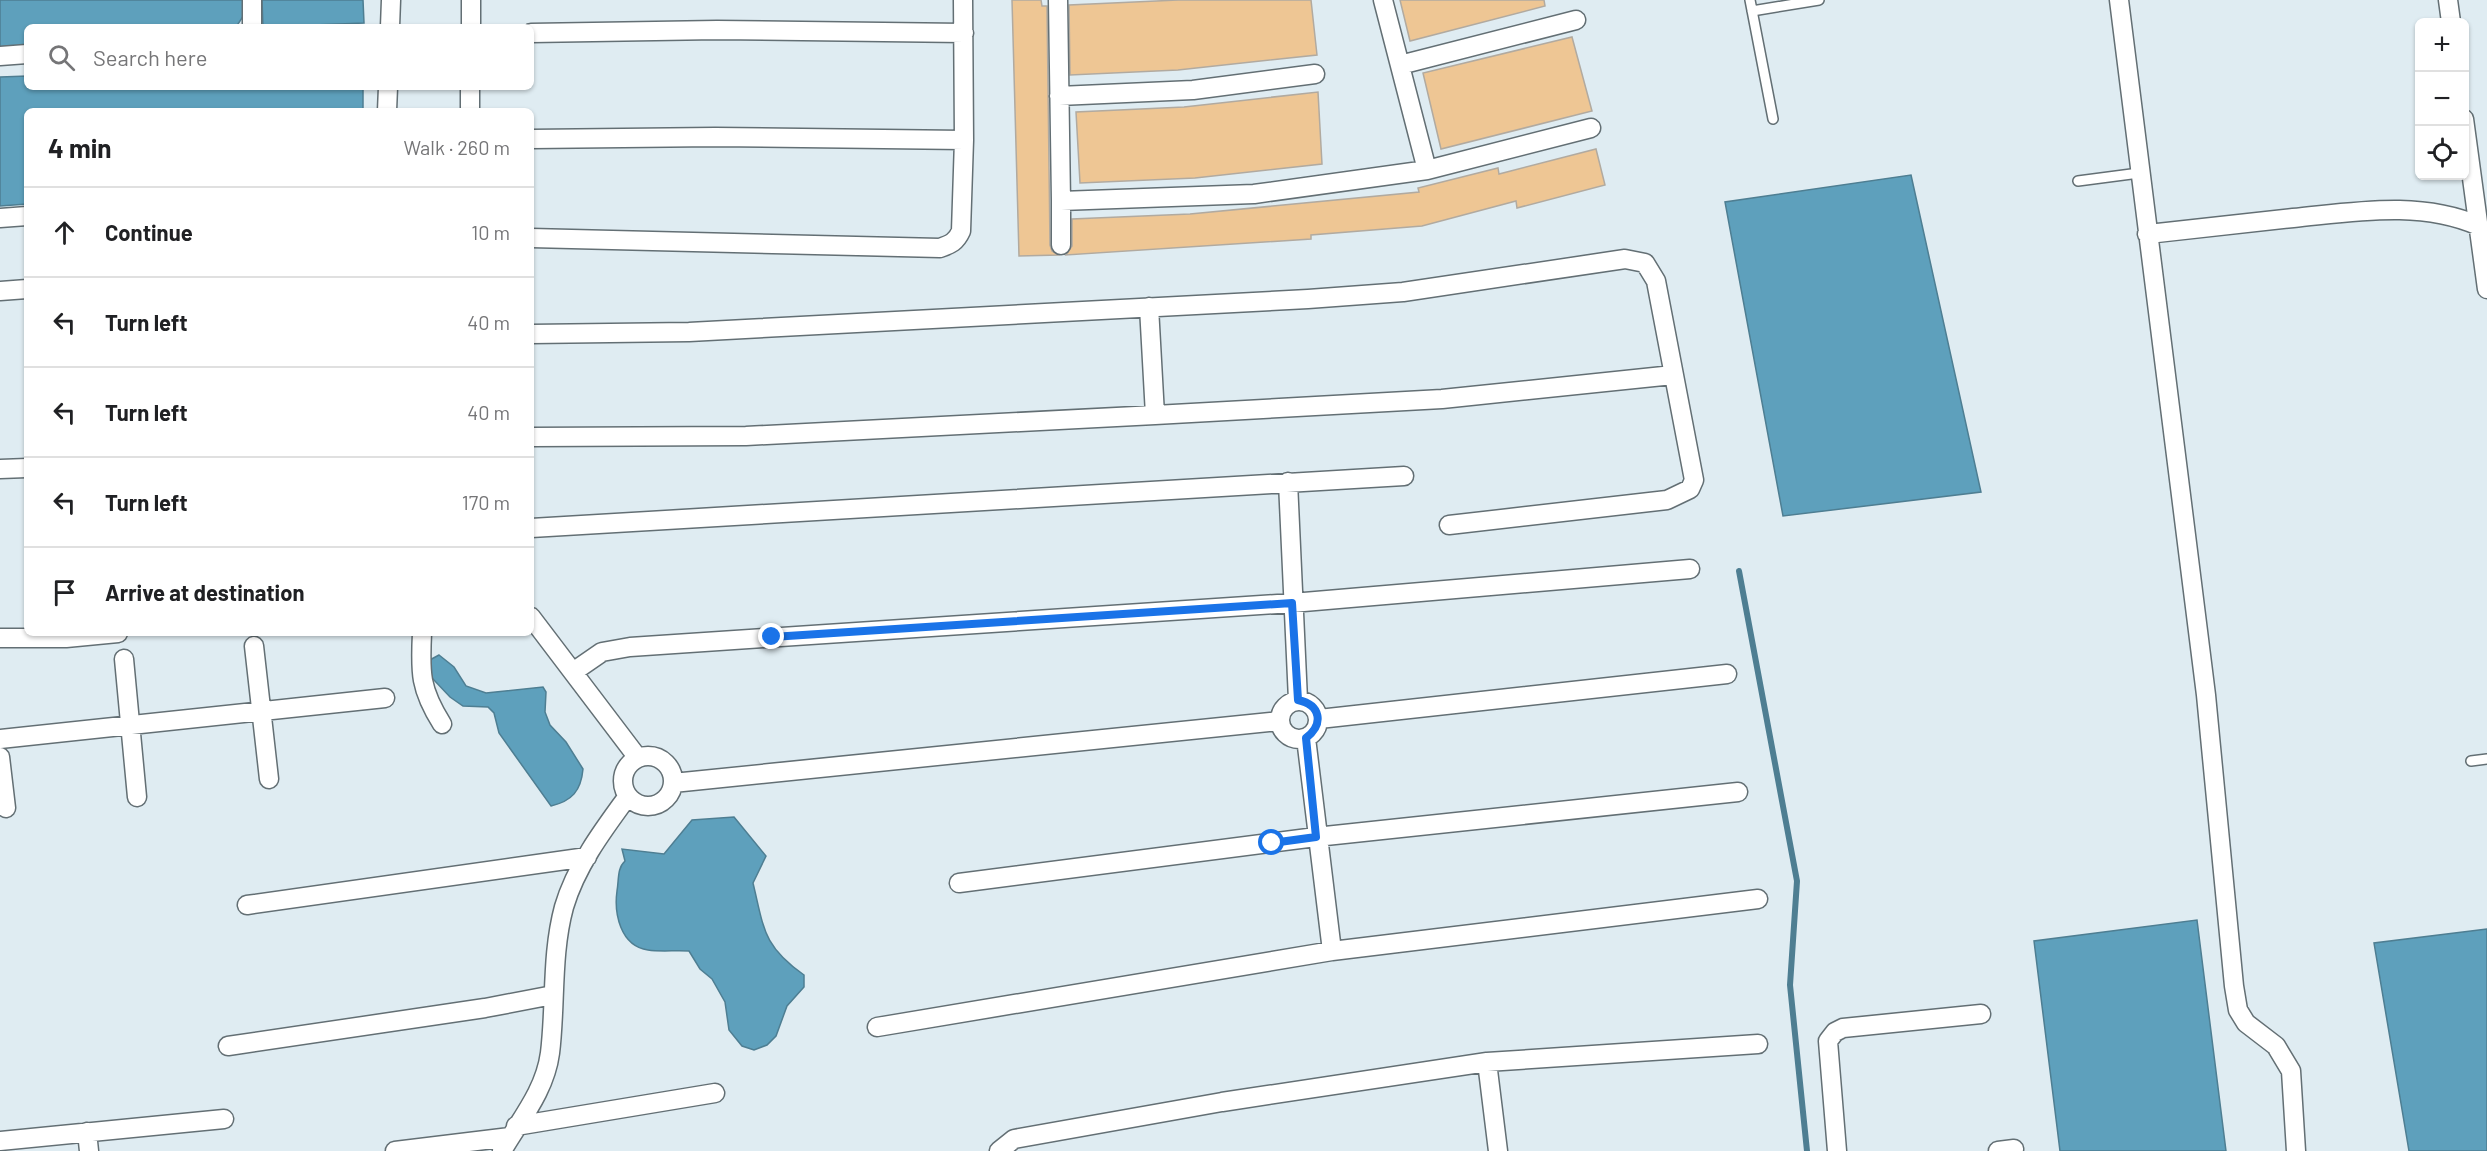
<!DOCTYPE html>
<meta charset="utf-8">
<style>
:root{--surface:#fff;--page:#f2f2f2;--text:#202124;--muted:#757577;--line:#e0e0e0}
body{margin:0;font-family:Barlow,sans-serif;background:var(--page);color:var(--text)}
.controls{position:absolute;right:18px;top:18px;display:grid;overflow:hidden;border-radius:9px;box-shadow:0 2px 4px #0004}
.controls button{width:54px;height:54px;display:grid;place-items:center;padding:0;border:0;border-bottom:2px solid var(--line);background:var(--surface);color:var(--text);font:30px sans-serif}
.stop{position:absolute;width:18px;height:18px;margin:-14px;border:4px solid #1a73e8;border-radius:50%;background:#fff}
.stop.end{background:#1a73e8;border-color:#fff;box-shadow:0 2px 6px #0008}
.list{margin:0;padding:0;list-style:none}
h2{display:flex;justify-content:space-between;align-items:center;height:78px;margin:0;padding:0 24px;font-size:26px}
h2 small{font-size:20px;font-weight:400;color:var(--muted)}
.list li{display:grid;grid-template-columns:39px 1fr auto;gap:18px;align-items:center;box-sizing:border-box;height:90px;padding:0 24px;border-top:2px solid var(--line)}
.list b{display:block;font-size:22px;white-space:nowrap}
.list em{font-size:20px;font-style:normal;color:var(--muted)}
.icon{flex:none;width:33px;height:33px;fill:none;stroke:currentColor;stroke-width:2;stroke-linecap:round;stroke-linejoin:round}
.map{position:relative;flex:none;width:2487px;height:1151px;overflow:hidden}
.search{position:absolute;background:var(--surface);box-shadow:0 2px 4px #0004;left:24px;top:24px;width:510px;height:66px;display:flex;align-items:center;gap:15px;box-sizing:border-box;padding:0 21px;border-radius:9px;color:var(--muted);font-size:22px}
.panel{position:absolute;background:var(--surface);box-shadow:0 2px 4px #0004;left:24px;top:108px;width:510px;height:528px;border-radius:9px}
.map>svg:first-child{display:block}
</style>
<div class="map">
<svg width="2487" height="1151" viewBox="0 0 2487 1151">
<rect width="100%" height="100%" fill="#dfecf2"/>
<path fill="#5ea0bc" stroke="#4e7e92" stroke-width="1.5" d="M0,0H244V15L236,27H27V46L0,48Z
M262,0H363L364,23L263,27Z
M27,76V87H363V111H27V204L0,206V77Z
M1911,175L1981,492L1783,516L1725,202Z
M439,655L454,667L466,686L486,693L543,687L546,692L545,712L550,725L566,742L583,769C581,791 572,801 551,806L499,733L494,713L488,707L463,706L450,697L432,678L428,661Z
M734,817L766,856L753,883C764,929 763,946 804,975V987L787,1006L776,1036L767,1045L754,1050L742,1046L729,1030L725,1002L712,979L700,969L689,951C676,950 661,952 648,950C620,946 614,913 617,891C619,880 617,868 625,861L622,849L664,854L692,820Z
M2197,920L2226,1151H2060L2034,941Z
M2487,929V1151H2409L2374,943Z"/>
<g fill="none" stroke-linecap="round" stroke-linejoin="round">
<path stroke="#4e7e92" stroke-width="6" d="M1739,571L1797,881L1790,985L1807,1151"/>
</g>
<path fill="#eec694" stroke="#b1aaa0" stroke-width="1.5" d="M1012,0H1041L1042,6H1047L1050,245L1052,251L1058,255L1019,256Z
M1178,0H1311L1317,55L1178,70L1070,75L1069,5Z
M1400,0H1544L1545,6L1410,41Z
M1572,37L1592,111L1441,149L1423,73Z
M1318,92L1322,164L1195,178L1080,183L1076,112L1184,107Z
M1596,149L1605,185L1517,208L1516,201L1422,226L1311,235V239L1066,255L1072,246V219L1190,214L1419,192L1418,188L1498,168L1499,174Z"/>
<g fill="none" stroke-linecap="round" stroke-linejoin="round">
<defs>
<path id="lane" d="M1750,0L1773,119
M1752,11L1819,0
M2078,181L2139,173
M2471,761L2487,759"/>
<path id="street" d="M252,0V27
M1058,0L1061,201L1254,194L1427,170L1383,0
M2119,0L2206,695L2234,986L2238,1010L2246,1023L2276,1046L2291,1071L2296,1151
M2448,0L2451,22
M390,27L391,0
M471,27V0
M531,33L717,30L964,33
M0,56L27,54
M1400,65L1576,20
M1059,96L1193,90L1315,74
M387,111L388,87
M470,111V87
M2464,119L2487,289
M531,139L715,137L964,140
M1427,170L1591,128
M0,218L27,216
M2147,234C2196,229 2245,223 2293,218C2355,212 2420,200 2479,226
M531,238L940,248C951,244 956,242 961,231L964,140L963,0
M1061,245V201
M0,291L27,289
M1149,307L1155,415
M531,334L689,332L1308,299L1403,292L1625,259L1645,263L1656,281L1694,480L1690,489L1667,500L1449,525
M531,437L746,436L1155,415L1442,399L1673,375
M0,469L27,468
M1288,482L1298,700
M531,528L1404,476
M531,617L638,758
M422,633C420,673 420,689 442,724
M0,638H66L118,633
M254,646L269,779
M124,659L137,797
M573,672L602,652L630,647L1292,603L1690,569
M1280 720a19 19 0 1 1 38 0a19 19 0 1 1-38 0Z
M1319,719L1727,674
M1306,738L1332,951
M0,739L385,698
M623 781a25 25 0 1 1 50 0a25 25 0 1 1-50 0Z
M0,757L6,808
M673,783L1279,721
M959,883L1316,837L1738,792
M247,905L587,857
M877,1027L1332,951L1758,899
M228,1046L485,1008L553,995
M1487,1062L1498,1151
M516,1126L715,1093
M87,1132L89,1151
M0,1141L224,1119
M395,1151L510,1137
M502,1151C520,1120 545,1091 550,1053C556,1005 551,955 564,907C576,866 603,830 628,796
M999,1151L1014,1139L1222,1102L1487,1062L1758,1044
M1837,1151L1828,1041L1835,1032L1843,1028L1981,1014
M1998,1151L2014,1149"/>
</defs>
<use href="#lane" stroke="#636f74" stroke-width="12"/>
<use href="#street" stroke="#636f74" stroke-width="21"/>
<use href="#lane" stroke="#fff" stroke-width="9"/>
<use href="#street" stroke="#fff" stroke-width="18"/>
</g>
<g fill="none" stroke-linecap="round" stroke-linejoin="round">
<path stroke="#1a73e8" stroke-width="8" d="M772,637L1292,603L1298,700C1321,705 1324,724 1306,738L1316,837L1272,843"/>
</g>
</svg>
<div class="controls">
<button>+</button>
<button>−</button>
<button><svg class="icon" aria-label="locate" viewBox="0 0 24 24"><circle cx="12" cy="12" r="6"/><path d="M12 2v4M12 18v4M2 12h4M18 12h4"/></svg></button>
</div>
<div class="stop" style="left:1272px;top:843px"></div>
<div class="stop end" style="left:772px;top:637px"></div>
<div class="search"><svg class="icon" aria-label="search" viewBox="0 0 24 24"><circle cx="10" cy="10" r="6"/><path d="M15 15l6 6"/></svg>Search here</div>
<section class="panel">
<h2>4 min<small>Walk · 260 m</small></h2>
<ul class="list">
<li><svg class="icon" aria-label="ahead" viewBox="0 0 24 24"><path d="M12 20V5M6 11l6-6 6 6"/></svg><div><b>Continue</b></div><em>10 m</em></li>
<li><svg class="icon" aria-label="left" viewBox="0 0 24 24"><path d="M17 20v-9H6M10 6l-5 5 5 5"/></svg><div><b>Turn left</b></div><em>40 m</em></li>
<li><svg class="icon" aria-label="left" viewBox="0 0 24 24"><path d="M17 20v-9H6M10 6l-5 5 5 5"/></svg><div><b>Turn left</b></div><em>40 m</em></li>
<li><svg class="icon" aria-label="left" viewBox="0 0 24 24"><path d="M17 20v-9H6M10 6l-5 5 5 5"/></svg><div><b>Turn left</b></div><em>170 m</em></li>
<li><svg class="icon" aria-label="arrive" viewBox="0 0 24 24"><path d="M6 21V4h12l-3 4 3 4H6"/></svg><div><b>Arrive at destination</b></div></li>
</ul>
</section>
</div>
